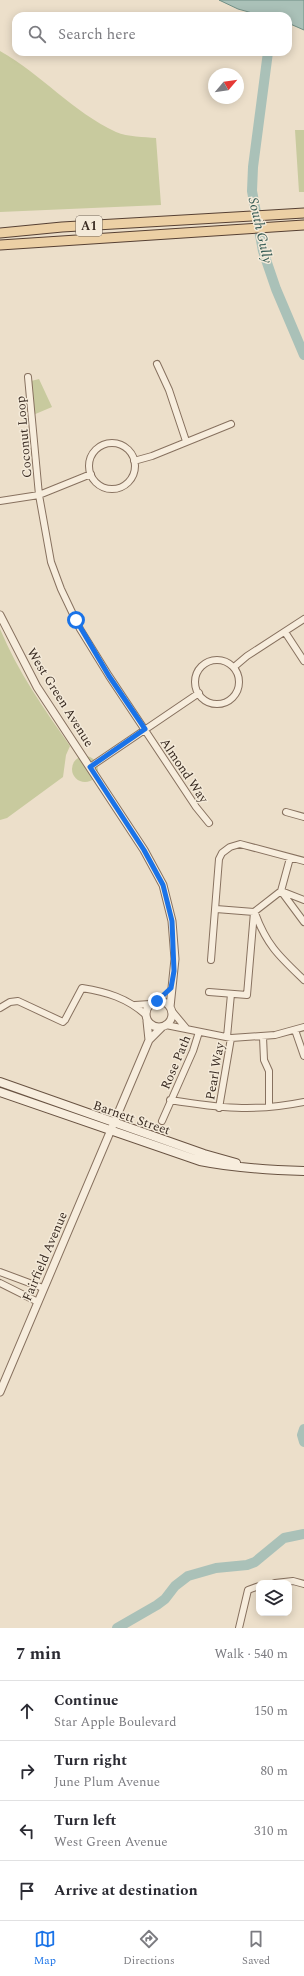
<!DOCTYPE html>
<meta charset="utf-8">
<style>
:root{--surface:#fff;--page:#f7f7f7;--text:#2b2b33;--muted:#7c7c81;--line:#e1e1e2;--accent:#1a73e8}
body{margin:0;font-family:Spectral,serif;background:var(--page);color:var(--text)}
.controls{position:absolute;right:12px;bottom:12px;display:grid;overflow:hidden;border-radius:8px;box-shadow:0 2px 10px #0003}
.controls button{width:36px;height:36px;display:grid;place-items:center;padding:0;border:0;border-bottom:1px solid var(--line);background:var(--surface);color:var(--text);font:20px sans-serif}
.compass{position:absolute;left:208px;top:68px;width:36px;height:36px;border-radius:50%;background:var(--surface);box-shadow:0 2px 10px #0003;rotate:61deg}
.stop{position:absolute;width:12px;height:12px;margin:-9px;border:3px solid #1a73e8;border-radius:50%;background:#fff}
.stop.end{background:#1a73e8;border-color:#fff;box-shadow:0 1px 4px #0008}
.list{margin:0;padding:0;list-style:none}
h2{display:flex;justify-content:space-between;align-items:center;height:52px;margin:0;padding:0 16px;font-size:17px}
h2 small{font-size:13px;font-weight:400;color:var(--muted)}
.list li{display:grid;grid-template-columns:26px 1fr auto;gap:12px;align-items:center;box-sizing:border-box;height:60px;padding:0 16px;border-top:1px solid var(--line)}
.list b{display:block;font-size:15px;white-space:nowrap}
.list p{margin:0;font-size:13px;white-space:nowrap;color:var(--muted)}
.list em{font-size:13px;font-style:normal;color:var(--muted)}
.icon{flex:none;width:22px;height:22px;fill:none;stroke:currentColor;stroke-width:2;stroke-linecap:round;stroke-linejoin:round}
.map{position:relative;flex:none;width:304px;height:1628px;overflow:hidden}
.search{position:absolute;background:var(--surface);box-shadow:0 2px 10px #0003;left:12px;right:12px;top:12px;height:44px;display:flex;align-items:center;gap:10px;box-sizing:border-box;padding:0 14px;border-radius:12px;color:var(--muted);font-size:15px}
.sheet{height:292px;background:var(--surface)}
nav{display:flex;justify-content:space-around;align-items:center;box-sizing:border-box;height:56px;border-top:1px solid var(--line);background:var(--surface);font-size:11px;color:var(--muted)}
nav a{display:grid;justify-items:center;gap:2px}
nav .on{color:var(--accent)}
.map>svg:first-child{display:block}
</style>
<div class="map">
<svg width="304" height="1628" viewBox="0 0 304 1628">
<rect width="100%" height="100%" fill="#ecdfca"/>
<path fill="#c8ca9e" d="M0,51C41,74 73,112 116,132C128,137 144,137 156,138L161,205L0,212Z
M295,130H304V192H299Z
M39,379L52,407L33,415L31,381Z
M0,629C18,672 44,709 70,746L66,755L63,777L7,818L0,820Z
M72 769a13 13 0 1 1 26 0a13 13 0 1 1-26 0Z"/>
<path fill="#aac1b8" stroke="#718f85" d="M219,0H304V30L288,23V16H263L238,9Z"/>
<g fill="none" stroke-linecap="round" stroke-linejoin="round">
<path stroke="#aac1b8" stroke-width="10" d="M268,52L253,167L252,191L263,251L276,289L304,355
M304,1429L302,1435L304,1442
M117,1628L157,1605L165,1599L175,1586L188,1576L216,1568L247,1565L255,1562L284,1538L304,1534"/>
<defs>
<path id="minor" d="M157,364L169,390L186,441
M28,377L39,495L51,562L61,589L80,629L109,676L196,807L209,823
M89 466a23 23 0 1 1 46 0a23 23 0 1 1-46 0Z
M134,461L152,456L231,424
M0,501L39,495L91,474
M285,632L304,661
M195 682a22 22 0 1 1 44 0a22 22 0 1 1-44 0Z
M234,667L247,656L304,619
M90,767L199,693
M286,812L304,817
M281,891L304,922
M281,891L304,900
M216,909L254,912L281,891L290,858
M255,913C267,946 280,957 304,980
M211,960L219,859L222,853L230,847L240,844L304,861
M209,992L247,995L254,912
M135,1005L150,1004
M0,1008L10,1002L18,1001L63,1022L65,1020L82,988C107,992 127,998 146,1015
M171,1010L186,1028
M166,1025L231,1038L275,1035L304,1027
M295,1030L304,1056
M227,1037L231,994
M263,1037L264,1060L269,1071V1107
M170,1100C219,1108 255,1112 304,1102
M219,1108L231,1038
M162,1121L193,1051L199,1032
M0,1272L43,1288
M0,1283L38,1302
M275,1583L293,1581L304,1584
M239,1628L248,1590L259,1586"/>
<path id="tertiary" d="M0,615L37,687L144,850L163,885L172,921L175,959L170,1007
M146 1014a13 13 0 1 1 26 0a13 13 0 1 1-26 0Z
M147,1021L149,1040
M0,1392L149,1040L162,1027"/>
<path id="secondary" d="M0,1082L204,1154L236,1163
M0,1092L200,1161C235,1168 268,1170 304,1171"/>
<path id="primary" d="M0,233L62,227L304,213
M0,245L304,225"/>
</defs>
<use href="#minor" stroke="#87715f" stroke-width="8"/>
<use href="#tertiary" stroke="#87715f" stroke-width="9"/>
<use href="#secondary" stroke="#695342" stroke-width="10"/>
<use href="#primary" stroke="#564033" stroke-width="11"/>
<use href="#minor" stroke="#f7eddd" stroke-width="6"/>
<use href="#tertiary" stroke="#f7eddd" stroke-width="7"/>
<use href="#secondary" stroke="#f7eddd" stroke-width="8"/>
<use href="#primary" stroke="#ecd0a5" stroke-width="9"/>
</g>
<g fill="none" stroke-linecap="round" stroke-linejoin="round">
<path stroke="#1a73e8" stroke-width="5" d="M76,620L109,676L145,729L90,767L144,850L163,885L172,921L174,971L171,988L157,1001"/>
</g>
<g text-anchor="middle" stroke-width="3" stroke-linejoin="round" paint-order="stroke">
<rect fill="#f4ead9" stroke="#716459" stroke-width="1" x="76" y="216" width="26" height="20" rx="3"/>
<g font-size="12" font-weight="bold" fill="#392b22">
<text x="89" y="230">A1</text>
</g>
<g font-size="13" fill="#392b22" stroke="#f4ead9">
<text transform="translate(23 437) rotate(-95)" y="5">Coconut Loop</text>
<text transform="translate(61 697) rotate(58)" y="5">West Green Avenue</text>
<text transform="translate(185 770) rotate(56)" y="5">Almond Way</text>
<text transform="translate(175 1062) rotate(-67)" y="5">Rose Path</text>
<text transform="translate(214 1071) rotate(-80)" y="5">Pearl Way</text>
<text transform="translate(132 1117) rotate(19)" y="5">Barnett Street</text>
<text transform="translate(44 1256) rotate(-67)" y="5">Fairfield Avenue</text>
</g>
<g font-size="14" font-style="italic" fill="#325852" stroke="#f4ead9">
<text transform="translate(261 230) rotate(77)" y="5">South Gully</text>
</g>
</g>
</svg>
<div class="controls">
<button><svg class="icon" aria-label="layers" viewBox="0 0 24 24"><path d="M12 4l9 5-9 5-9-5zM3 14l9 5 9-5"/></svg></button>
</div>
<svg class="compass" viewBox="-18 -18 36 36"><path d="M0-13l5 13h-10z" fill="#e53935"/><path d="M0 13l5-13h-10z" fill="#7c7c81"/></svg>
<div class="stop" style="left:76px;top:620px"></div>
<div class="stop end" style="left:157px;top:1001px"></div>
<div class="search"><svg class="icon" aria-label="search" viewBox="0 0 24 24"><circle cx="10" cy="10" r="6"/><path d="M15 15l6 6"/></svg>Search here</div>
</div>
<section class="sheet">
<h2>7 min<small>Walk · 540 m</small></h2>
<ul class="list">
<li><svg class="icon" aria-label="ahead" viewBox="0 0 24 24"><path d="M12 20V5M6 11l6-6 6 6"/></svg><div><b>Continue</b><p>Star Apple Boulevard</p></div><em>150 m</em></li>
<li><svg class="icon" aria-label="right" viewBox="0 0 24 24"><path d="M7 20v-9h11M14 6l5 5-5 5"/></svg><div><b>Turn right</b><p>June Plum Avenue</p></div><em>80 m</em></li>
<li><svg class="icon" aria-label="left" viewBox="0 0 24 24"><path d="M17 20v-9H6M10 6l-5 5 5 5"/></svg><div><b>Turn left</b><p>West Green Avenue</p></div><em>310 m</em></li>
<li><svg class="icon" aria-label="arrive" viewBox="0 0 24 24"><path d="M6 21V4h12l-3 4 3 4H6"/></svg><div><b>Arrive at destination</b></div></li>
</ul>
</section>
<nav>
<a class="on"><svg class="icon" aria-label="map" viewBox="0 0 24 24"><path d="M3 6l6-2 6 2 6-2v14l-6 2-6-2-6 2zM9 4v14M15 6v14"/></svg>Map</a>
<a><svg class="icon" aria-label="directions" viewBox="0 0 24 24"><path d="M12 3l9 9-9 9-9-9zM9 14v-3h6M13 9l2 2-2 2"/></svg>Directions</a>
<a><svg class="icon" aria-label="saved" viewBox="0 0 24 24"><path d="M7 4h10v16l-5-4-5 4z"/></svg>Saved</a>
</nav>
